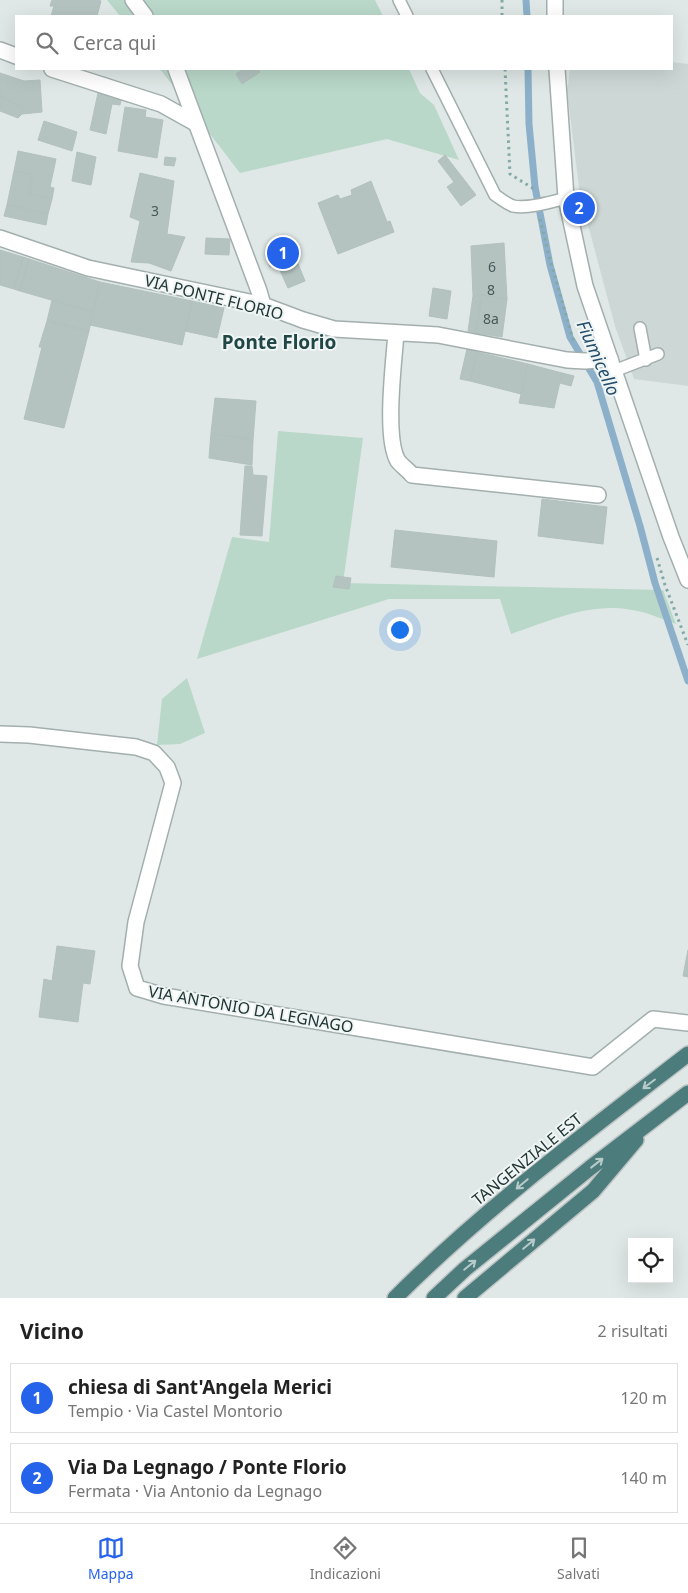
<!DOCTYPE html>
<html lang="it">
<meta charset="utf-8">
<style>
:root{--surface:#fff;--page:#f6f6f6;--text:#222;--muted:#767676;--line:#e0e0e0;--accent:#2563eb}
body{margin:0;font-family:"Noto Sans",sans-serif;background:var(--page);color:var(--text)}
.controls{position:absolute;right:15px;bottom:15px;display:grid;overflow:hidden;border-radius:0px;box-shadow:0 5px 20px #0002}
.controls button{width:45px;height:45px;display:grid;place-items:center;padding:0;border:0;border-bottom:1px solid var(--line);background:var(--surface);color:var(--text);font:25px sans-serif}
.you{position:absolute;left:399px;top:629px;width:18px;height:18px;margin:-12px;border:4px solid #fff;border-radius:50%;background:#1a73e8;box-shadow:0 0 0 8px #1a73e833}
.badge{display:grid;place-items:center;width:32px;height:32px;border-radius:50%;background:var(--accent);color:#fff;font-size:16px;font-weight:700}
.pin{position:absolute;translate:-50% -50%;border:2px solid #fff;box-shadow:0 1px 5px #0006}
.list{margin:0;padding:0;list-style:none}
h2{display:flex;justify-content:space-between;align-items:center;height:65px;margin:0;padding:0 20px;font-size:21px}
h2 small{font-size:16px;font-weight:400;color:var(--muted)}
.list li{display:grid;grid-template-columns:32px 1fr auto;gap:15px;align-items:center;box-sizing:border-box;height:70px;margin:0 10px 10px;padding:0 10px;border:1px solid var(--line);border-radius:0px}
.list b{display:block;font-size:19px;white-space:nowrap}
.list p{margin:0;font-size:16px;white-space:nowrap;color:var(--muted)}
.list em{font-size:16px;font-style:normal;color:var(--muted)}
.icon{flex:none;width:28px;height:28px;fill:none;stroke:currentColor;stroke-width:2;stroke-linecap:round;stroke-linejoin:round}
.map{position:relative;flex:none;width:688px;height:1298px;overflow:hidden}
.search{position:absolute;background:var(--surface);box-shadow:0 5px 20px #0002;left:15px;right:15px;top:15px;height:55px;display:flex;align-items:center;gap:12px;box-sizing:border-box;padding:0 18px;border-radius:0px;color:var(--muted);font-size:19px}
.sheet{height:225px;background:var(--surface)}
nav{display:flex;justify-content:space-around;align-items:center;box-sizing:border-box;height:70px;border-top:1px solid var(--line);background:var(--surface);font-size:14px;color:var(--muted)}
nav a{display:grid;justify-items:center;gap:2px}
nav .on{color:var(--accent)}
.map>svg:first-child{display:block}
</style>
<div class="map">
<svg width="688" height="1298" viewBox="0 0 688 1298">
<rect width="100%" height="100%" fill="#dfe8e6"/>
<path fill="#cdd8d6" d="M672,62L688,64V386L634,379L615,326L580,195L567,91L570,69H672Z"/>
<path fill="#b9d8c9" d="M107,0H375L383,16H120Z
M160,69H409L420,93L434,105L459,160L387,139L240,173Z
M278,431L363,438L343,583L663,590L676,624C662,619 647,612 632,610C590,602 550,621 511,634L500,599H389L197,659L232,537L269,542Z
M187,678L205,733L180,744L157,745L162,699Z"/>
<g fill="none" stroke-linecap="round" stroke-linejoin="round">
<path stroke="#8cb0c9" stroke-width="7" d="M526,0L527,16
M528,69L529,124L535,187L550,265L570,337L597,382L640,526L655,583L688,681"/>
</g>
<path fill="#b4c3c0" stroke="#b2c1bf" d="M52,0H98L101,1L97,16H51L54,6H50Z
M244,69H258L260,72L242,84L236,74Z
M0,73L24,81L40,80L42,112L22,114V107L0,97Z
M103,88L133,98L131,103L121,100L120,105L112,104L106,134L90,130L98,93Z
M0,97L22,107V114L18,118L0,111Z
M125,107L146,110L145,117L163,120L157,158L118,151Z
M44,121L77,132L72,151L38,140Z
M18,151L56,159L50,187L54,188L52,199L29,194L33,175L14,171Z
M77,152L96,157L91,185L72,181Z
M445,155L476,195L461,206L447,187L454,182L438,161Z
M165,157L176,158L174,166L164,165Z
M14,171L33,175L29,194L52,199L48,214L7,205Z
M140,173L174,181L167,234L185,237L171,271L149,263L131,262L140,221L130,217Z
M371,181L387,222L390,221L394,232L338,254L318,203L338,195L340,199L352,195L351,190Z
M7,205L48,214L46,225L4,216Z
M206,238L230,239L229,255L205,254Z
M295,241L301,253L294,256L287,244Z
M504,243L507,299L482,295L473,296L471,246Z
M287,244L294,256L279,263L273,250Z
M0,250L23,257L14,289L0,285Z
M273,250L279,263L270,267L265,254Z
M295,256L305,281L288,288L277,264Z
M23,257L29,259L20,291L14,289Z
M29,259L100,282L93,312L20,291Z
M100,282L192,301L182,345L90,325Z
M433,288L451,291L447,319L429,316Z
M482,295L507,299L502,337L476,333Z
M482,295L476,333L468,331L473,296Z
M52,300L93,312L89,331L47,321Z
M192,301L224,308L217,338L185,331Z
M47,321L89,331L64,428L24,419L42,347H39Z
M467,349L477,352L470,381L460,379Z
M477,352L528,364L521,394L470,381Z
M528,364L562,373L554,408L519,403Z
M562,373L574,376L571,386L560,383Z
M215,398L256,401L253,440L211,433Z
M211,433L253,440L252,465L209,458Z
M245,466H252L253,475L267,476L262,536L240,535Z
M542,499L607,507L603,544L538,536Z
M395,530L497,541L494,577L391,567Z
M336,576L351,578L349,589L333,587Z
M57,946L95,951L90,984L83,983L78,1022L39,1017L44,979L52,981Z
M688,950V977L683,976Z"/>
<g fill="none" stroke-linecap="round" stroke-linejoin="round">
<defs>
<path id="service" d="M399,0L407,16
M432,69L495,195C501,199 507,204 513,206C528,209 551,202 566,198
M640,328L646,360
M614,371L658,354"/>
<path id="minor" d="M133,0L145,16
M0,50L16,56
M52,69L161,104L195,123
M176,69L259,291L263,305
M0,238L88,268L263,305L303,320L334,329L438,335L567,360L585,361L610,359
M396,333C394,361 384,438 398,461C402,466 408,470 412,475L598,495
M0,734L29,735L136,747L154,753L167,767L173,783L136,922L130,966L137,988L164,996L593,1067L653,1019L688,1023"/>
<path id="tertiary" d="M555,0V16
M557,69L566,198L585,286L671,537L688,580"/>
<path id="trunk" d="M395,1298C485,1208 587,1132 688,1054
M434,1298L465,1269L590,1168L688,1093
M465,1298L593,1191L636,1140"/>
</defs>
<use href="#service" stroke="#a3afae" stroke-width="14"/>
<use href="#minor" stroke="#a3afae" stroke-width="18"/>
<use href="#tertiary" stroke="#a3afae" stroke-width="18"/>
<use href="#trunk" stroke="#bdc3c3" stroke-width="18"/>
<path stroke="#82a9a6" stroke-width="3" stroke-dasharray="2.5 4" stroke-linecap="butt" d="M502,0V16
M505,69L510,174L534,189
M540,219L549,256L574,343
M657,558L665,585L688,645"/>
<use href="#service" stroke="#fff" stroke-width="11"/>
<use href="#minor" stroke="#fff" stroke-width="15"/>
<use href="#tertiary" stroke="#fff" stroke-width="15"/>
<use href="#trunk" stroke="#4c7c7c" stroke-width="15"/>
</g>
<defs><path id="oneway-shaft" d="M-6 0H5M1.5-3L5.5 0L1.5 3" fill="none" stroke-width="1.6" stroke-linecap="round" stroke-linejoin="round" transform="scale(1.25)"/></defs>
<g stroke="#b6cbca">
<use href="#oneway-shaft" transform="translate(649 1084) rotate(143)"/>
<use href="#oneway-shaft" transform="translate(597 1163) rotate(-38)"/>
<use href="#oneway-shaft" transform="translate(522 1184) rotate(140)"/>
<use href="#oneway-shaft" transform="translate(529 1244) rotate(-40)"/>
<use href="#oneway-shaft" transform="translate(470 1265) rotate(-39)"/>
</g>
<g text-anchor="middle" stroke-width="4" stroke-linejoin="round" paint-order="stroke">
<g font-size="14" fill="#465958">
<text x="155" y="216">3</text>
<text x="492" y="272">6</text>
<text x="491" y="295">8</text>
<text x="491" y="324">8a</text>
</g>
<g font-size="16" fill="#223636" stroke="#eff5f4">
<text transform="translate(214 297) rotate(14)" y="6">VIA PONTE FLORIO</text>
<text transform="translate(251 1009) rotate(10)" y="6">VIA ANTONIO DA LEGNAGO</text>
<text transform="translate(527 1159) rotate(-39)" y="6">TANGENZIALE EST</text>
</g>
<g font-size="18" font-style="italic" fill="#234d6b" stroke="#eff5f4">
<text transform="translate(598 358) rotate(66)" y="6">Fiumicello</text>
</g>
<g font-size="19" font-weight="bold" fill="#204646" stroke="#eff5f4">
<text x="279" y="349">Ponte Florio</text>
</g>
</g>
</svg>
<div class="controls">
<button><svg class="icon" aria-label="locate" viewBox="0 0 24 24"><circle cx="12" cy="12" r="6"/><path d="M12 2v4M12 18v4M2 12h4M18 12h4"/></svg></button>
</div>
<div class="you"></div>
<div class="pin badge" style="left:283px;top:253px">1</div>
<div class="pin badge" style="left:579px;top:208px">2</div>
<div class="search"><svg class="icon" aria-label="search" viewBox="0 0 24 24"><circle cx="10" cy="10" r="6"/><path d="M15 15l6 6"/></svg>Cerca qui</div>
</div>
<section class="sheet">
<h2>Vicino<small>2 risultati</small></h2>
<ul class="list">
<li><span class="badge">1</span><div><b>chiesa di Sant'Angela Merici</b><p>Tempio · Via Castel Montorio</p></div><em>120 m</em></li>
<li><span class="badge">2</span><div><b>Via Da Legnago / Ponte Florio</b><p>Fermata · Via Antonio da Legnago</p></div><em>140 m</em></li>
</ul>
</section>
<nav>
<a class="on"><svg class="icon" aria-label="map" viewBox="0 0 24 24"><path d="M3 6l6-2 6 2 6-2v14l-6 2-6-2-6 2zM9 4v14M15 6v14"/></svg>Mappa</a>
<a><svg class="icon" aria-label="directions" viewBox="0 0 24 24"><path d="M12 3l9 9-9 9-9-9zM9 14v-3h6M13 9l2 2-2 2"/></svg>Indicazioni</a>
<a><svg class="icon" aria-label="saved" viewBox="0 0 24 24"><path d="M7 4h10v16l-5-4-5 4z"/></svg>Salvati</a>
</nav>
